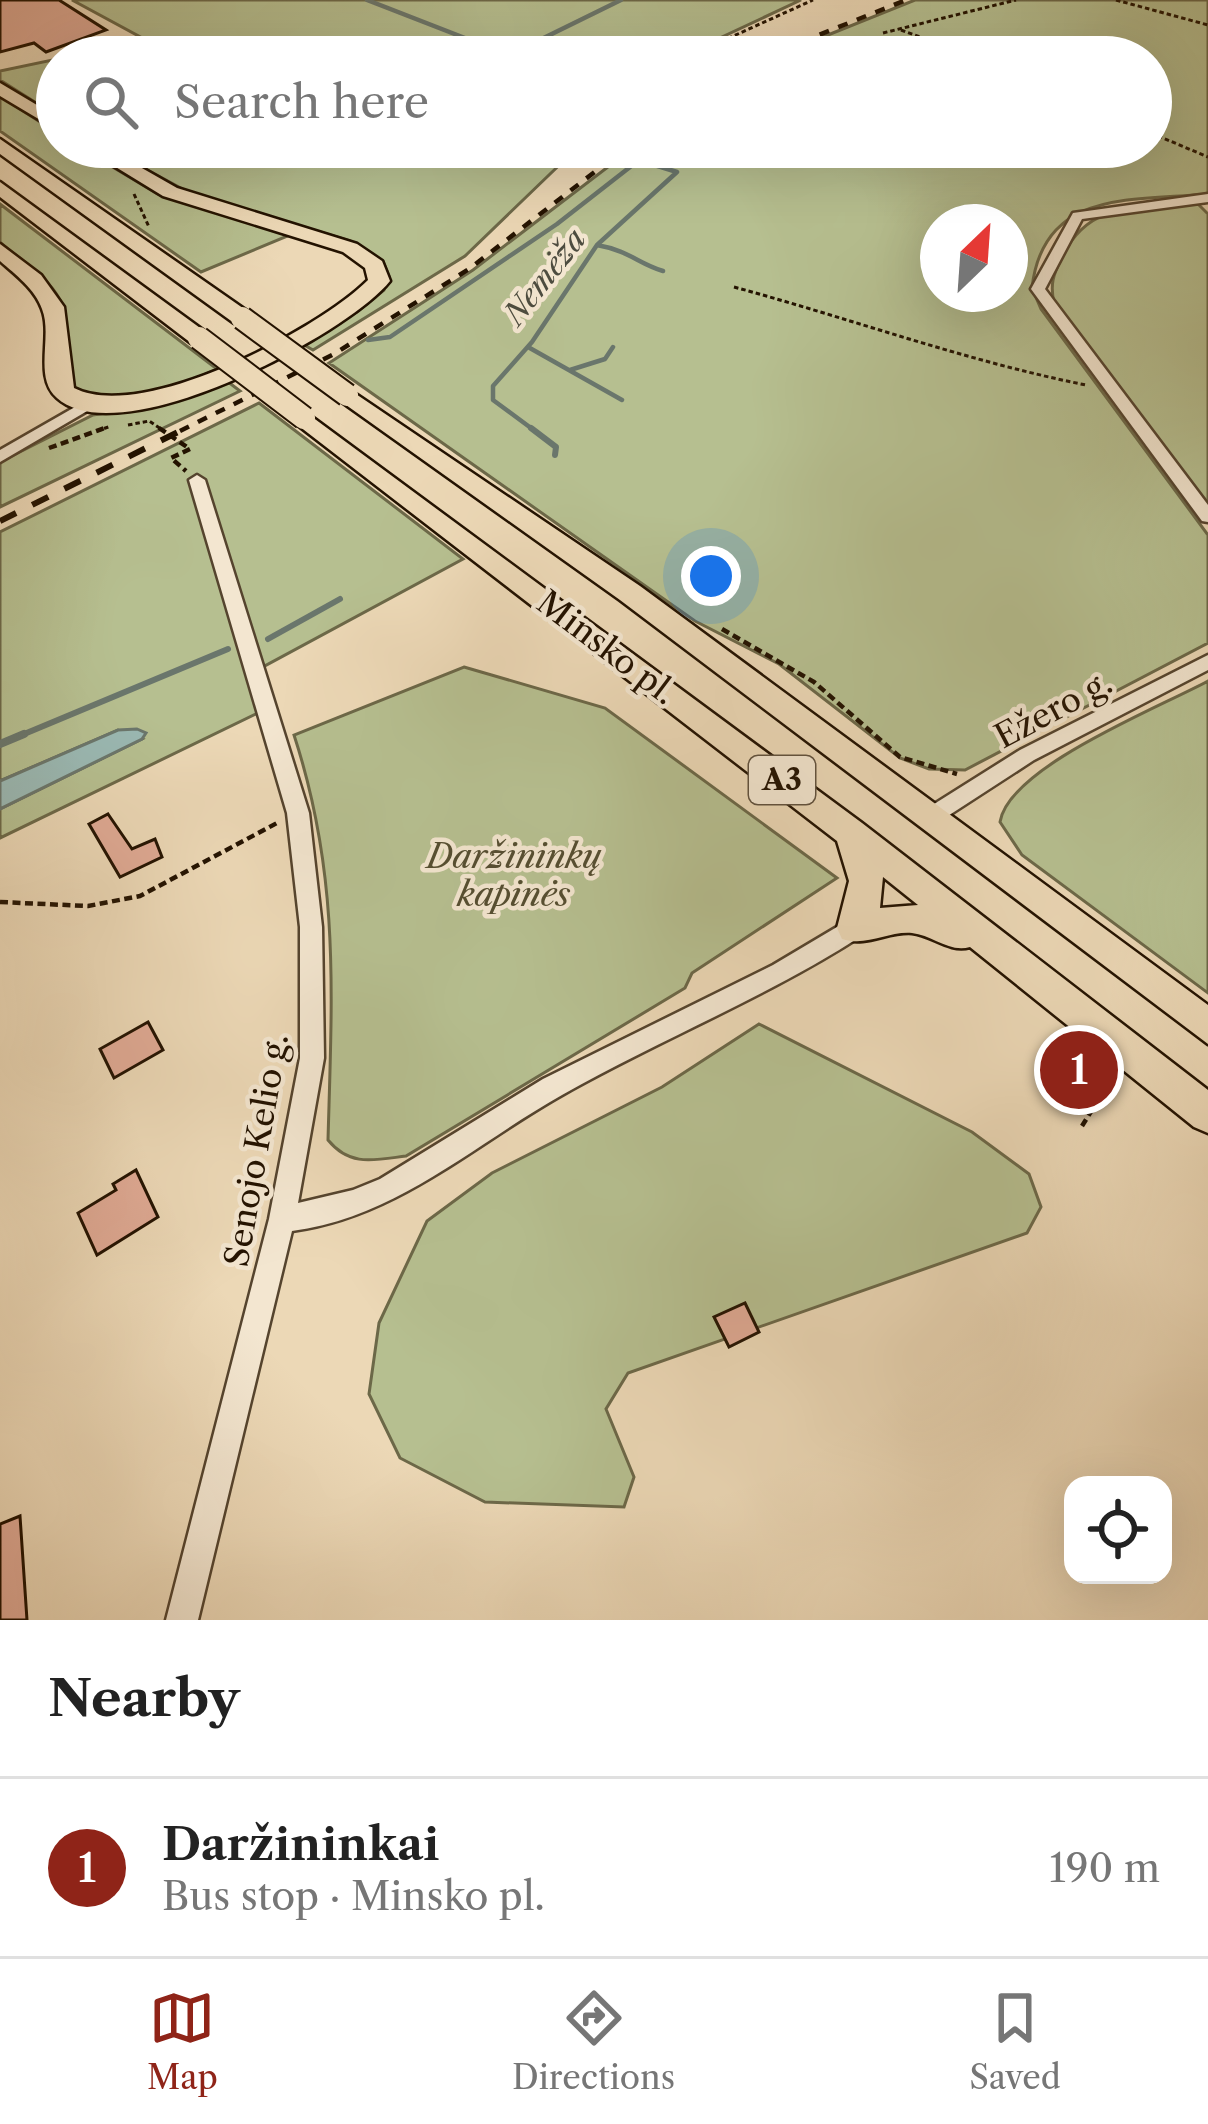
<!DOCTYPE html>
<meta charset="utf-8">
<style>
:root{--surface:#fff;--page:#f2f2f2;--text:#222;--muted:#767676;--line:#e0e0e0;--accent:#8f2418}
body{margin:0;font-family:"Libre Caslon Text",serif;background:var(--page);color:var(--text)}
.controls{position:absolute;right:36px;bottom:36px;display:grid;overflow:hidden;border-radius:24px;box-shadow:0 12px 48px #0002}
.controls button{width:108px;height:108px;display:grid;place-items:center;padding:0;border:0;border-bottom:3px solid var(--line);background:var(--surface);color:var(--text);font:60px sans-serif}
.compass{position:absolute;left:920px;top:204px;width:108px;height:108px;border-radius:50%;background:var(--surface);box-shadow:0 12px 48px #0002;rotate:25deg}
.you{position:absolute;left:711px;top:576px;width:42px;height:42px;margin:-30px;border:9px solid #fff;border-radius:50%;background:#1a73e8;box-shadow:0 0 0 18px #1a73e833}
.badge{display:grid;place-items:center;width:78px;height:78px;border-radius:50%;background:var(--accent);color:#fff;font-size:39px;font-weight:700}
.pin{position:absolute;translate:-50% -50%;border:6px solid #fff;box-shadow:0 3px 12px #0006}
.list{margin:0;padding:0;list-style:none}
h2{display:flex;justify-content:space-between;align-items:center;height:156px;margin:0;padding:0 48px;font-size:51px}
h2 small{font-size:39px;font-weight:400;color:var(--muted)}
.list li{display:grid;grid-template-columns:78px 1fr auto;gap:36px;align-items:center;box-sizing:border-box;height:180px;padding:0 48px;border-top:3px solid var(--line)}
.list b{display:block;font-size:45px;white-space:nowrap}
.list p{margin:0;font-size:39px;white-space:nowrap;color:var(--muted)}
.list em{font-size:39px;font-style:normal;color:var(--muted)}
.icon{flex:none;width:66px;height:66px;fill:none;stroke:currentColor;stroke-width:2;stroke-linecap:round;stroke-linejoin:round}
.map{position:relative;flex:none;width:1208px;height:1620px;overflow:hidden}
.search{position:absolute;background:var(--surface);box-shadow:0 12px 48px #0002;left:36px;right:36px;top:36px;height:132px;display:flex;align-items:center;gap:30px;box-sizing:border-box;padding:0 42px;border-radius:66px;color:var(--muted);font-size:45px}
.sheet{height:336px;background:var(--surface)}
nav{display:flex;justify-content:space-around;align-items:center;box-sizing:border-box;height:168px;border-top:3px solid var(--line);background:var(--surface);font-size:33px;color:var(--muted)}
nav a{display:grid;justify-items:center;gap:6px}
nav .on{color:var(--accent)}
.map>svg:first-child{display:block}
</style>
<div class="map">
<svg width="1208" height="1620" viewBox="0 0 1208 1620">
<rect width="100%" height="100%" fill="#ecd8b6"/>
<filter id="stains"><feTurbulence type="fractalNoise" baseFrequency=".00167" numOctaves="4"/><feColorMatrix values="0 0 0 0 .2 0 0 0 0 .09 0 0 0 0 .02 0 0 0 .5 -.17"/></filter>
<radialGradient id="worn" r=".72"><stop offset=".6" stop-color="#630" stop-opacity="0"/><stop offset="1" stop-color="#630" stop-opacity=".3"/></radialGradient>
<path fill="#b6bf90" stroke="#6c6848" stroke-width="3" fill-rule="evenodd" d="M72,0H801L679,57H65L144,39Z
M915,0H1208V194C1132,201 1043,189 1032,288L1041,309L1208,535V643L965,770L929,769L900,758L779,664L695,621L329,363L473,270L634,147H1151V57H773ZM938,222H1010V294H938Z
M57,59V116L0,80V71Z
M0,96L57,133V147H79L158,194L290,235L201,272L0,131Z
M105,147H578L465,256L313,350L299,342L357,312L384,290L389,276L383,261L350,241L190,193Z
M0,204L217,369C189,382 91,422 71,382C58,358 73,325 60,300C48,277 19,259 0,242Z
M1198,204L1208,214V507L1054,303C1050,285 1053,275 1061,259C1089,198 1140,209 1198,204Z
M223,378L240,391L0,507V462L93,415L157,405Z
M259,403L463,559L248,675L260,712L0,838V809L142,739L118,730L0,781V532Z
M464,667L605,708L837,878L692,973L685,988L406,1156C374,1160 350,1167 328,1140C332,994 340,876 294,735Z
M1208,681V993L1022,855L1000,822C1009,767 1158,708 1208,681Z
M759,1024L972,1132L1029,1174L1041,1207L1027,1233L628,1373L606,1409L634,1477L624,1507L485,1502L400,1458L369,1394L379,1323L427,1221L492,1173L662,1087Z"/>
<path fill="#9ab9b4" stroke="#6a766c" stroke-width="3" d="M137,729L146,733L142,739L0,809V781L118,730Z"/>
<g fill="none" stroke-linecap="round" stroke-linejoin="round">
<path stroke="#6a766c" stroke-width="4.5" d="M367,0L506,54
M505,57L621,0
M582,147L599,150
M597,245C630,251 637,263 663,271
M368,340L390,337L557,224L639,160
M528,347L622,400
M570,370L605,359L613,347
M535,431L493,400V386L532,342L597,245L677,172L625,156"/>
<path stroke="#6a766c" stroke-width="6" d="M531,428L556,447L555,455
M268,639L340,599
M17,737L228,649"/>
<path stroke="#6a766c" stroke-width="8" d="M0,744L24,734"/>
</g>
<path fill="#e0aa95" stroke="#231200" stroke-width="3" d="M0,0H59L106,30L46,52L34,43L0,52Z
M108,814L132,849L155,839L162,857L120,877L89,824Z
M148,1022L163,1050L114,1078L100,1049Z
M136,1170L158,1217L97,1255L78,1213L116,1190L113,1184Z
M745,1303L759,1332L729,1347L714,1317Z
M20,1516L27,1620H0V1524Z"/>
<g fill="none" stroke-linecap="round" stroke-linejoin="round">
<defs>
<path id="minor" d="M1208,194V202L1082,219L1045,289L1208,505V522L1202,521L1031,289L1073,213Z
M89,399L97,404L94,407L0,462V450Z
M197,475L205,480L309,813L322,927L324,1058L298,1203L353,1190L380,1179L543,1079L773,965L847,921L855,918L863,921L866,928L863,935C767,997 661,1039 562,1095C473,1145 397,1217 292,1231L198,1620H166L269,1219L300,1058V927L287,813L189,480Z
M1208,655V670L1034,760L937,823H923L919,817L923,811L1020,750Z"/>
<path id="trunk" d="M0,83L57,117V130L0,96Z
M0,139L250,313V323H234L0,154Z
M83,147H105L177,188L357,244L382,261L390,281C347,335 120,455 57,398C33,377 53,336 42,309C35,289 16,275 0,261V244L41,275L64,307L74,388C142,423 318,330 368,280L365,268L343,252L163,196Z
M0,182L207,333V343H191L0,197Z
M347,388L640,586L1208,1005V1044L620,600L339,400V390Z
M304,411L862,823L1208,1090V1133L1194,1127L970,947C949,953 932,935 912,933C888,931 867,947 842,939L837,928L849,881L837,841L295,423L292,418ZM883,877L918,905L880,908Z"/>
</defs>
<use href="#minor" stroke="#55442e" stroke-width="5"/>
<use href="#trunk" stroke="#231200" stroke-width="5"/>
<path stroke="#231200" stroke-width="3" stroke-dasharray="4.5 3" stroke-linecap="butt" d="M1116,0L1208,25
M901,30L974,57
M883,33L1016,0
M687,57L813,0
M1151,133L1208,157
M134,194L149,227
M734,287C852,319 966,361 1086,385
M128,425L149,421L164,431
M97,431L111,426"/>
<path stroke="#231200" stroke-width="4.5" stroke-dasharray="8 4.5" stroke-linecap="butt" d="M159,428L190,449L171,458L186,471
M49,448L105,428
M722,629L814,682L900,757L957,774
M0,902L88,906L140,896L277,823
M1058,1057L1102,1094L1082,1126"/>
<use href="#minor" fill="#f3e6d0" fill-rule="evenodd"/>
<use href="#trunk" fill="#ecd8b6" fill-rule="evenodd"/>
<path stroke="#231200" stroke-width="4.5" stroke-dasharray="10 10" stroke-linecap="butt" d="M764,57L906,0
M180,431L334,354L469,269L627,147"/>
<path stroke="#231200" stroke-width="6" stroke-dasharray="18 18" stroke-linecap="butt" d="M0,521L186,428"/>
<defs>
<path id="trunk-bridge" d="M242,318L347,395
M199,338L304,418"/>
</defs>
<use href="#trunk-bridge" stroke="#231200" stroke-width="26" stroke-linecap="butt"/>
<use href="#trunk-bridge" stroke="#ecd8b6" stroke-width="22"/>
</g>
<g text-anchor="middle" stroke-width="9" stroke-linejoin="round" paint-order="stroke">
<g font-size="30" font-style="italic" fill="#4d4c3f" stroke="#f3e6d0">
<text transform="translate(545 277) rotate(-52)" y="10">Nemėža</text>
</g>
<rect fill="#f3e6d0" stroke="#61523e" stroke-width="3" x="749" y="756" width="66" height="48" rx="9"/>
<g font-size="30" font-weight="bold" fill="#231200">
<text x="782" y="790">A3</text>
</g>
<g font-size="33" fill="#231200" stroke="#f3e6d0">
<text transform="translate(607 647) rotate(37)" y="12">Minsko pl.</text>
<text transform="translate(1053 709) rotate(-28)" y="12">Ežero g.</text>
<text transform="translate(256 1150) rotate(-80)" y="12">Senojo Kelio g.</text>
</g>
<g font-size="33" font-style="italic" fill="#564f32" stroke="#f3e6d0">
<text x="514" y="868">Daržininkų<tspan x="514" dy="38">kapinės</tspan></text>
</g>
</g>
<rect width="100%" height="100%" filter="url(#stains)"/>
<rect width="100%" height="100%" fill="url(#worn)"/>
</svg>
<div class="controls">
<button><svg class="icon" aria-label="locate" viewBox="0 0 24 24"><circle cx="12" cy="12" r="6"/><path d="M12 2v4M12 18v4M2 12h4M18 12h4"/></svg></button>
</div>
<svg class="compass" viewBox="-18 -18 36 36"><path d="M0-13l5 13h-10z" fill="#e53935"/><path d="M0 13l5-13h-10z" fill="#767676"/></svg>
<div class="you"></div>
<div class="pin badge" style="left:1079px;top:1070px">1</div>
<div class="search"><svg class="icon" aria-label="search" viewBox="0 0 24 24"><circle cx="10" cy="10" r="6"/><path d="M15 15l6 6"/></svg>Search here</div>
</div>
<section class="sheet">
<h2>Nearby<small></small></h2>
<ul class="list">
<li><span class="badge">1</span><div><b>Daržininkai</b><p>Bus stop · Minsko pl.</p></div><em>190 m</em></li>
</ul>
</section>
<nav>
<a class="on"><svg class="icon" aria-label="map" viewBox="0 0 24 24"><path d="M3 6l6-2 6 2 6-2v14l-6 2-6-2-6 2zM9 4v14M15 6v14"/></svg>Map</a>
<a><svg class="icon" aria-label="directions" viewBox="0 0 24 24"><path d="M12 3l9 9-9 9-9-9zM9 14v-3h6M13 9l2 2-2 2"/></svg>Directions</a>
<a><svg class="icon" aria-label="saved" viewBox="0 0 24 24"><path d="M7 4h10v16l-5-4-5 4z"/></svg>Saved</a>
</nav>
